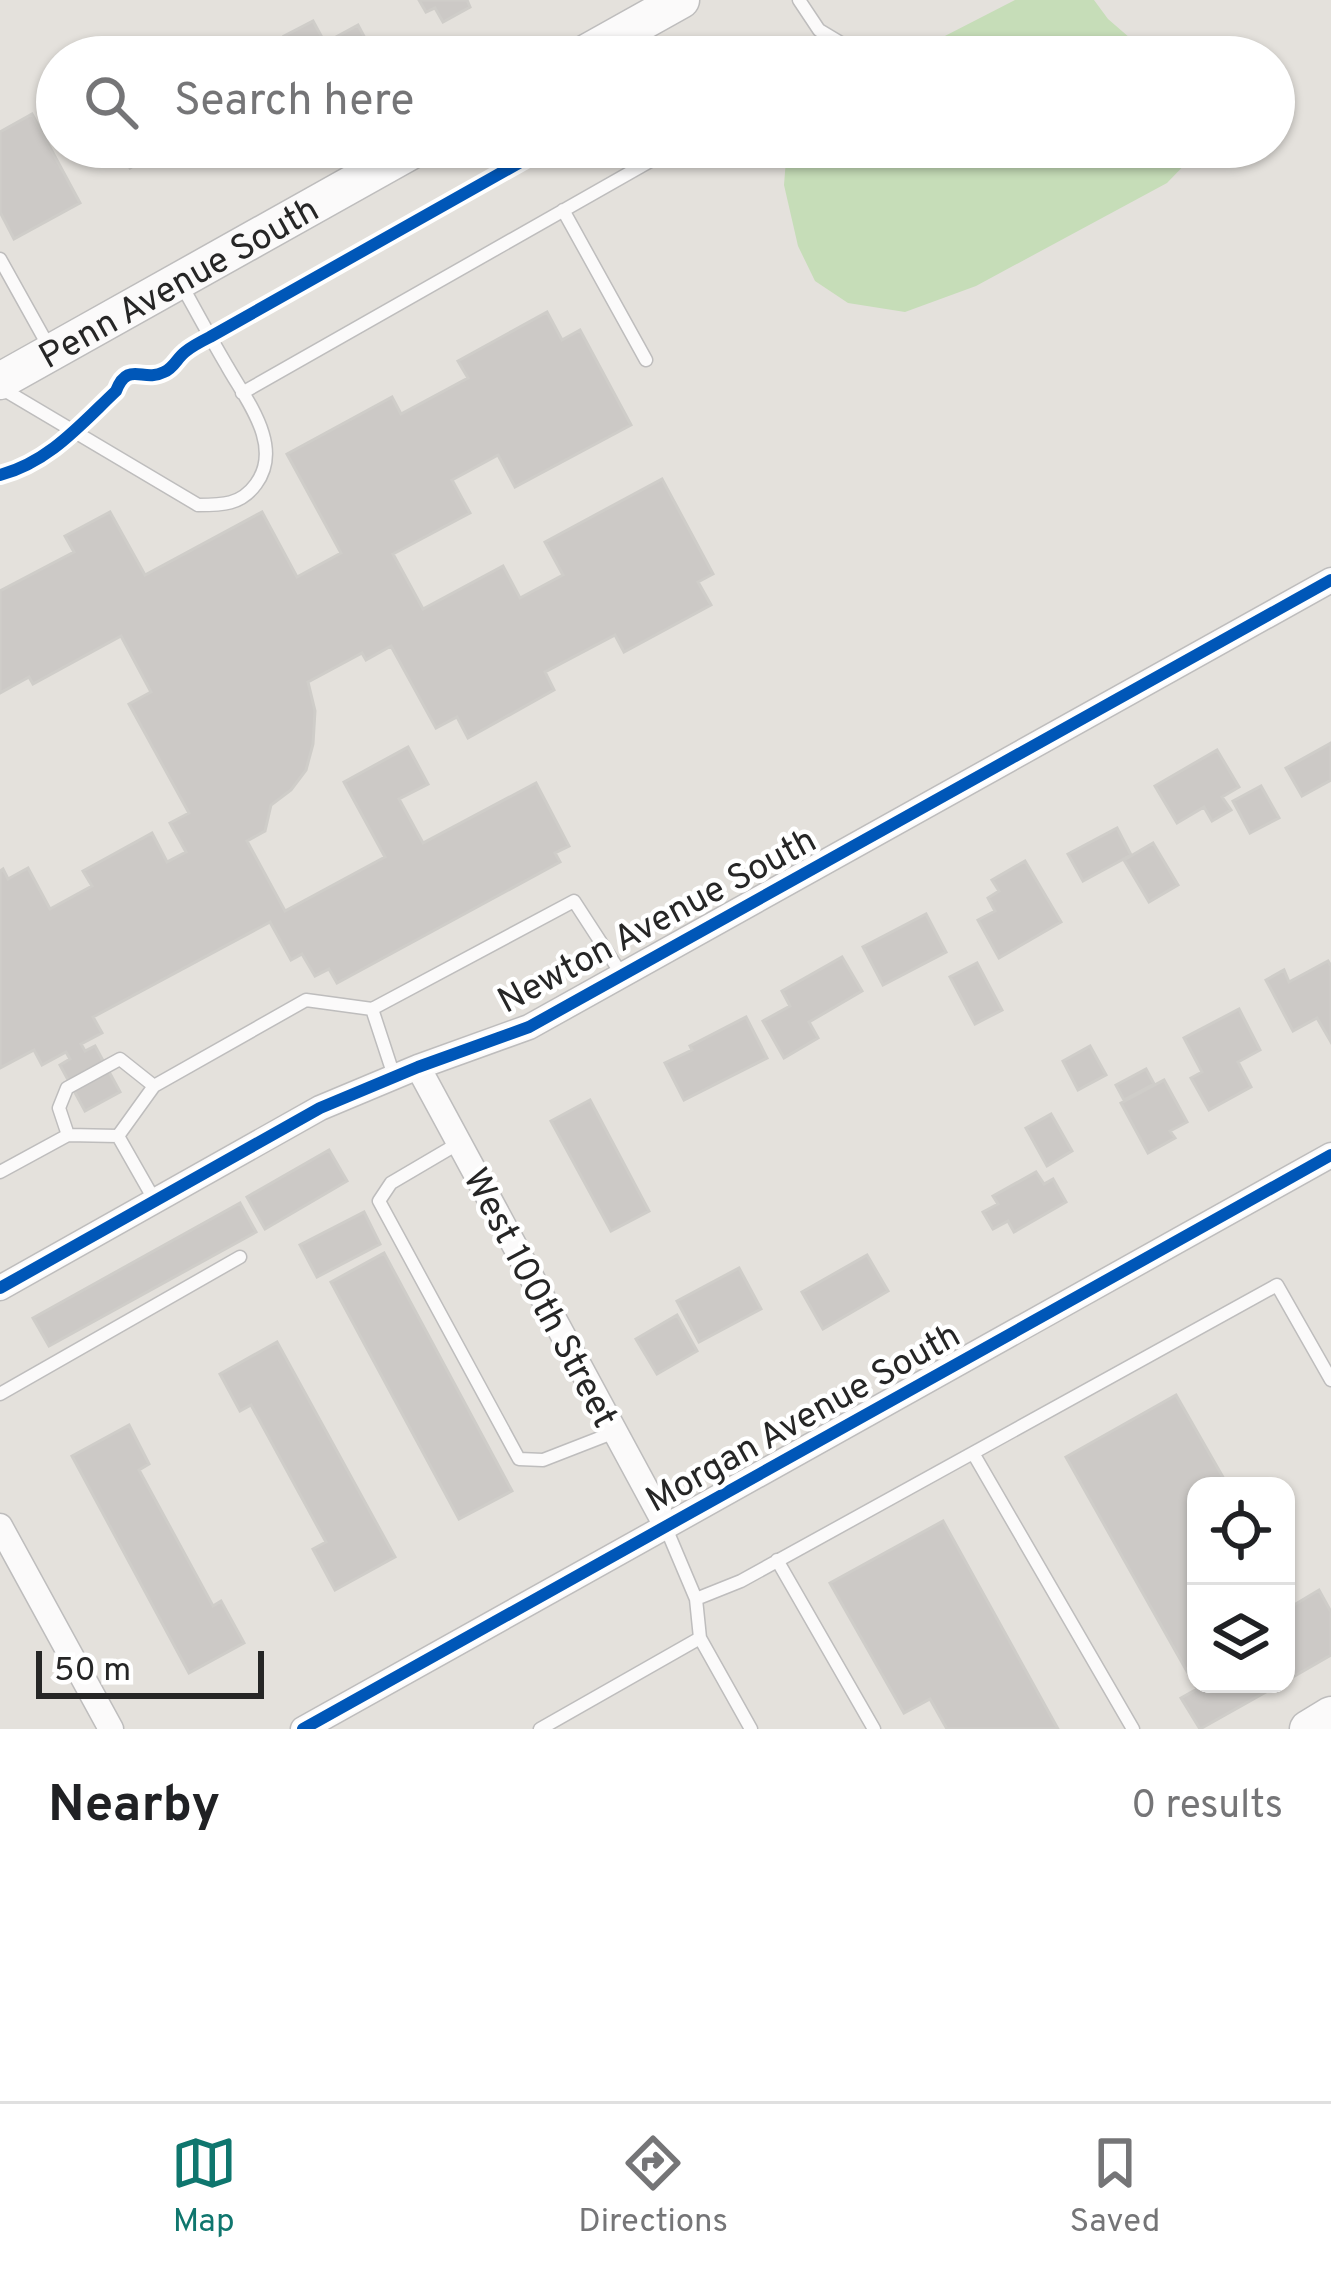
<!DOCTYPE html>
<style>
:root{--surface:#fff;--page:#f2f2f2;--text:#202124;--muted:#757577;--line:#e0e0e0;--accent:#0f766e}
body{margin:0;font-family:Overpass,sans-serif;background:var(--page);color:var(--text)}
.controls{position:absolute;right:36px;bottom:36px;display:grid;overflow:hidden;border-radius:24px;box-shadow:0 3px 9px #0004}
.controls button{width:108px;height:108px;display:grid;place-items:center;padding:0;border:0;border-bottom:3px solid var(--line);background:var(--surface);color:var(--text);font:60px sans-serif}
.scale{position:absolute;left:36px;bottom:30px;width:228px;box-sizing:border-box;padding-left:12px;border:6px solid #262626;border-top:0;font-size:33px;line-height:42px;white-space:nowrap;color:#262626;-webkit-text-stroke:9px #fff;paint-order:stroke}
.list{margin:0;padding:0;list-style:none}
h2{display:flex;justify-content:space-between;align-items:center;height:156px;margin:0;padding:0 48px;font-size:51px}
h2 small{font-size:39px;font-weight:400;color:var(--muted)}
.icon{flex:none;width:66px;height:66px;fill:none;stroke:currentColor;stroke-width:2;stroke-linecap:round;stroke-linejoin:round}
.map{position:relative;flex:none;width:1331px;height:1729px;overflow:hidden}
.search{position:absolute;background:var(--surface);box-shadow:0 3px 9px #0004;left:36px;right:36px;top:36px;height:132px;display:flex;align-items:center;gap:30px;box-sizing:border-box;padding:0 42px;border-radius:66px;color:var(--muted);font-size:45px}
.sheet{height:372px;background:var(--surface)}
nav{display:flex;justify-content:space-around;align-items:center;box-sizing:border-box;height:168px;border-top:3px solid var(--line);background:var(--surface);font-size:33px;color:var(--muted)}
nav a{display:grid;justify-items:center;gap:6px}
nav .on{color:var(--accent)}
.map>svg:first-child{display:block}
</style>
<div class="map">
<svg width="1331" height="1729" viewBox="0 0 1331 1729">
<rect width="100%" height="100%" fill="#e4e1dc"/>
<path fill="#c6ddb8" d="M1015,0H1094L1108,19L1152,57H904Z
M787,147H1194V155L1167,183L976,286L905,312L848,303L815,281L798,246L784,185Z"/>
<path fill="#ccc9c6" stroke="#cfcdc9" stroke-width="3" d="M419,0H467L470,7L443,22L435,8L426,12Z
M313,21L325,43L358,25L375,57H296L284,36Z
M32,114L80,203L14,239L0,212V132Z
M117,147H166L130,168Z
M170,147H197L178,159Z
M547,312L562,340L580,330L631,425L515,487L498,455L452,480L470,513L393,554L423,609L503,566L520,598L563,575L545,542L662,479L713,574L698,582L711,605L624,652L615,635L545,672L554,690L468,738L457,717L436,728L391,646L366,660L362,653L308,682L315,711L313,744L306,770L291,790L271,805L265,831L247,841L285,911L385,857L344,782L408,747L428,784L399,799L423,843L536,783L569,846L555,853L560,862L337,983L329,969L315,976L302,954L291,960L270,922L93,1017L102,1033L81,1044L85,1051L95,1046L120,1092L85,1111L60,1065L70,1059L66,1052L42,1065L34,1050L0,1068V871L3,869L8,879L28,868L50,909L92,886L83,871L152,833L167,862L186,852L170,823L189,813L129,704L151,692L121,636L33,684L29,677L0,693V591L74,552L65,536L110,512L145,575L262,512L297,577L341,553L287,454L392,397L401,414L468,378L458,361Z
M1331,743V780L1302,796L1286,768Z
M1217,750L1239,787L1222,797L1231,810L1212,821L1204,807L1177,823L1155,786Z
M1261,786L1279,818L1250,833L1233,801Z
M1117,828L1131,855L1083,881L1068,854Z
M1153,843L1178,885L1149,902L1124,860Z
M1025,861L1061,922L999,958L978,920L995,911L988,898L999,891L992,880Z
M926,914L946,952L883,985L863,947Z
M842,957L862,991L809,1022L818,1038L784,1058L763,1021L790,1006L782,991Z
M1328,961L1331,966V1042L1317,1018L1293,1031L1266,980L1284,970L1289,982Z
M977,963L1002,1010L975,1024L950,977Z
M1239,1009L1260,1050L1238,1062L1251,1087L1209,1110L1191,1078L1202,1072L1184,1038Z
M746,1017L767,1058L684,1100L665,1063L692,1050L690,1046Z
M1090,1046L1106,1075L1078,1090L1063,1061Z
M1146,1069L1154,1084L1124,1100L1116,1085Z
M1164,1080L1187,1122L1170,1131L1175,1138L1148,1153L1121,1103Z
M590,1100L649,1211L611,1231L551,1121Z
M1051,1114L1072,1151L1047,1166L1026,1128Z
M329,1150L347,1181L265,1229L247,1197Z
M1036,1172L1044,1184L1053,1179L1066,1202L1014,1232L1008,1221L993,1229L983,1212L998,1204L993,1196Z
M240,1203L256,1232L49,1346L33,1318Z
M364,1212L380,1244L317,1277L300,1245Z
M384,1253L512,1491L459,1519L331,1282Z
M867,1255L888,1291L823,1329L802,1292Z
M739,1268L761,1309L699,1342L677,1301Z
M677,1315L697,1351L657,1374L636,1339Z
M277,1342L395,1557L335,1590L313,1549L326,1542L251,1405L240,1411L220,1374Z
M1176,1395L1228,1486H1196V1684H1280L1200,1729L1181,1698L1197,1689L1066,1457Z
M129,1425L149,1464L139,1470L213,1606L221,1601L244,1643L189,1673L72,1456Z
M943,1521L1058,1729H947L930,1699L904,1713L830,1583Z
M1286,1590L1294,1605L1319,1590L1331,1612V1655L1286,1681Z"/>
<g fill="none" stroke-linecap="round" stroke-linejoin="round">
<defs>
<path id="lane" d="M799,0L819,30L849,48
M833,57L849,48
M563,210L646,360
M0,259L49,347
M1,388L198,505C222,505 241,505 256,484C284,446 246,400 227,366C211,339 196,311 181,284
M242,393L675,147
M372,1009L394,1076
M68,1135L59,1108L67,1088L120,1059L154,1086
M118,1136L154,1086L306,1000L372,1009L574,901L622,975
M459,1143L391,1183L379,1201L519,1459L543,1460L615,1432
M0,1172L68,1135L118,1136L155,1201
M0,1394L240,1257
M973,1453L1133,1729
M666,1528L696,1599L700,1638L751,1729
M777,1560L874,1729
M696,1599L741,1581L1277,1285L1331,1380
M540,1729L700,1638"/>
<path id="street" d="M418,1067L666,1526
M0,1288L320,1108L418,1067L529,1027L1331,580
M0,1526L111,1729
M303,1729L1331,1155"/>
<g id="secondary">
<path d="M579,57L681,0"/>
<path id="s1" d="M0,381L418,147"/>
<path d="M1308,1729L1331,1715"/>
</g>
</defs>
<use href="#lane" stroke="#bebdbd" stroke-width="15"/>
<use href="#street" stroke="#bebdbd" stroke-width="27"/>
<use href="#secondary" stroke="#bebdbd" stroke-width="39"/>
<use href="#lane" stroke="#fbfafa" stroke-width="12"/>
<use href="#street" stroke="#fbfafa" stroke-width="24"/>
<use href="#secondary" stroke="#fbfafa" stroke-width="36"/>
<defs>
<path id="cycleway" d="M0,475C49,462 80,425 116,391C128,360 143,383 164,372C174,368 177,358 185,352C192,346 202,341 210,337L547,147
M0,1288L320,1108L418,1067L529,1027L1331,580
M303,1729L1331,1155"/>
</defs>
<use href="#cycleway" stroke="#fff" stroke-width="20"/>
<use href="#cycleway" stroke="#0057b8" stroke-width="12"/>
</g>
<g text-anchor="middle" stroke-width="9" stroke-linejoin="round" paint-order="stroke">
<g font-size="36" fill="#262626" stroke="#fff">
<text dy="13" stroke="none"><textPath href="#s1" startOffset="204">Penn Avenue South</textPath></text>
<text transform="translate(656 919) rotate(-28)" y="13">Newton Avenue South</text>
<text transform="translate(542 1297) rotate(62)" y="13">West 100th Street</text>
<text transform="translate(802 1416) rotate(-29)" y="13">Morgan Avenue South</text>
</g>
</g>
</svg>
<div class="controls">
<button><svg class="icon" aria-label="locate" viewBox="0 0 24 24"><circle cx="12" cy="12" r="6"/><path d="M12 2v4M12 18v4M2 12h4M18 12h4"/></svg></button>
<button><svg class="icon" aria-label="layers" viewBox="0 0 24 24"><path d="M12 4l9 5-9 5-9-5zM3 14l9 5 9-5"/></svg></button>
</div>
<div class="scale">50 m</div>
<div class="search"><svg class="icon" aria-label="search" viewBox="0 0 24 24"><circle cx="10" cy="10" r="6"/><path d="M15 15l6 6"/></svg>Search here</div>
</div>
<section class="sheet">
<h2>Nearby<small>0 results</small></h2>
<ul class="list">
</ul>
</section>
<nav>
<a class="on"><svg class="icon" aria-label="map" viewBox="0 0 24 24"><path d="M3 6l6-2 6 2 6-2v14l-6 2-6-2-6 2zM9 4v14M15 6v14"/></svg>Map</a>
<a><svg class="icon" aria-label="directions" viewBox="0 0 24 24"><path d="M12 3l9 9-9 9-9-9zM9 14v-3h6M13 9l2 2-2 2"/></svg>Directions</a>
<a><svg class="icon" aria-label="saved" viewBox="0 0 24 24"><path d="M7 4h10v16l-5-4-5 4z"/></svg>Saved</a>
</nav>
